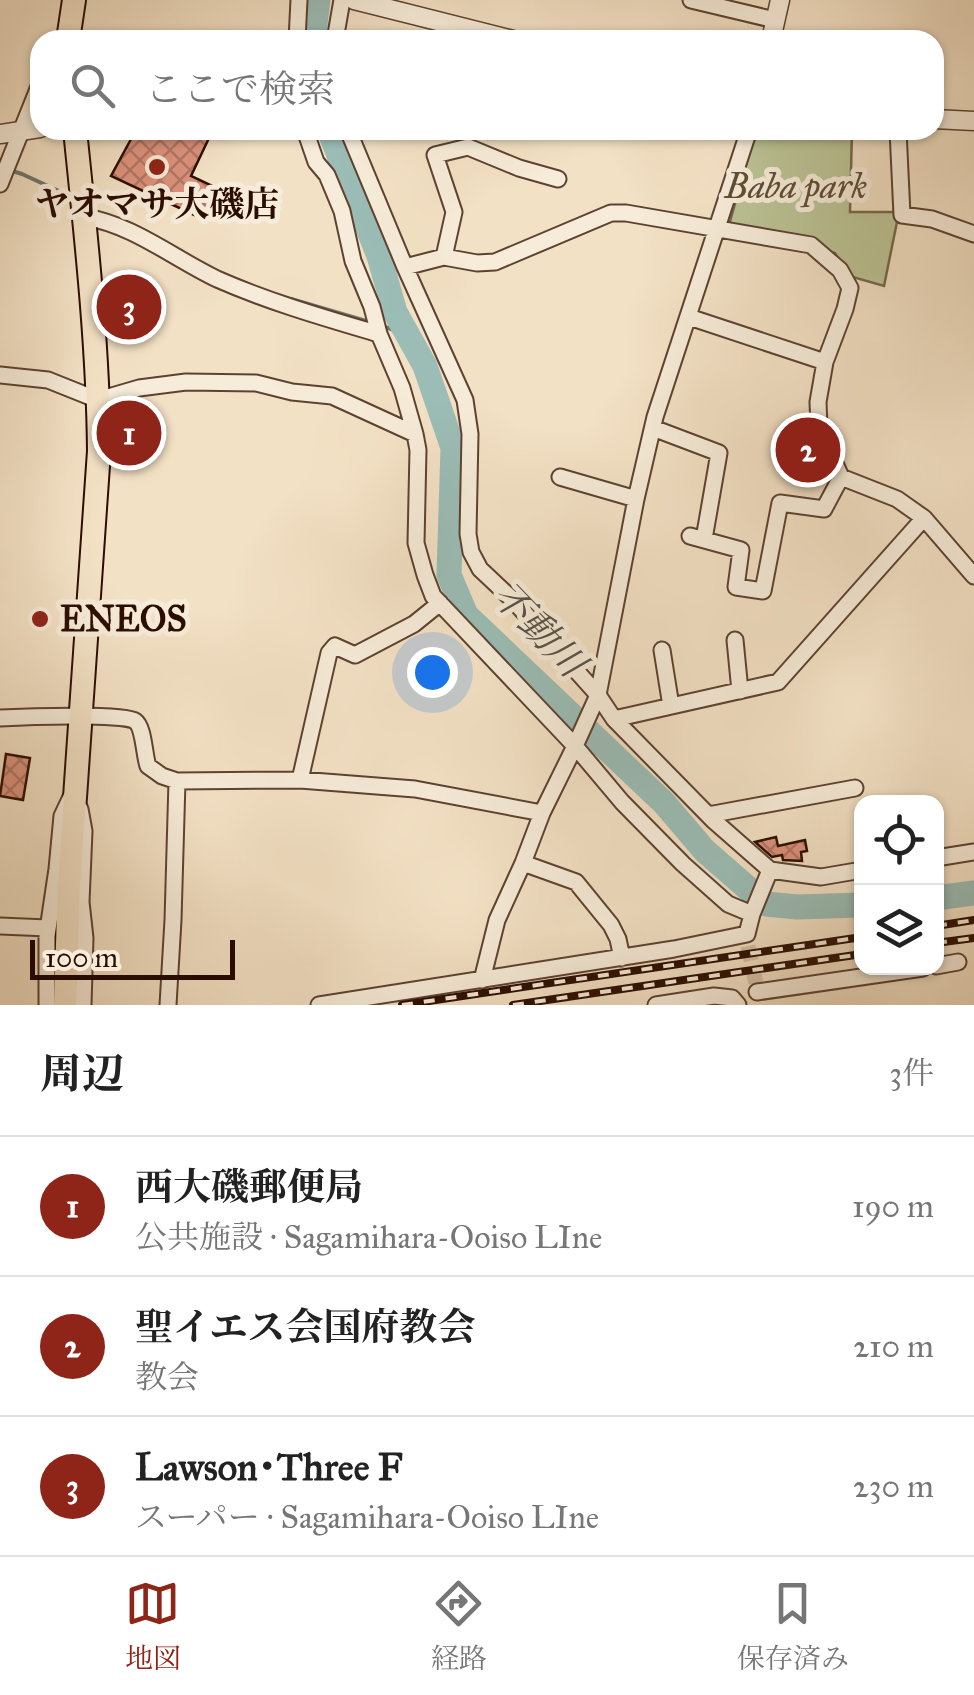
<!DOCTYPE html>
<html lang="ja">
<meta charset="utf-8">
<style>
:root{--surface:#fff;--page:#f6f6f6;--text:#222;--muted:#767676;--line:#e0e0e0;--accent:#8f2418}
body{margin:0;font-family:"IM FELL Great Primer","Noto Serif JP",serif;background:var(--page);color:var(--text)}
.controls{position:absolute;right:30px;bottom:30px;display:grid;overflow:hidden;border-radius:20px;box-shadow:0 2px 8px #0004}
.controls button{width:90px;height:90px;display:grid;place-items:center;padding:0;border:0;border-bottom:2px solid var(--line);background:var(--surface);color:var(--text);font:50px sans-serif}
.scale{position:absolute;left:30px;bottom:25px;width:205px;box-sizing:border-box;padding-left:10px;border:5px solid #2b0d00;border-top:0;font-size:28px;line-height:35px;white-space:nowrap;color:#2b0d00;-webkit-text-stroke:8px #f7ecd9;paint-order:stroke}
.you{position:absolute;left:432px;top:672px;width:35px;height:35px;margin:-25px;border:8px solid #fff;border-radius:50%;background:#1a73e8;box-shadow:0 0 0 15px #1a73e833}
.badge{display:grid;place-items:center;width:65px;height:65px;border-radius:50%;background:var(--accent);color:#fff;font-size:32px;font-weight:700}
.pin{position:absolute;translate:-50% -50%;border:5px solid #fff;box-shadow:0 2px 10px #0006}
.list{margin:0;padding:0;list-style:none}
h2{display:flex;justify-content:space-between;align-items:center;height:130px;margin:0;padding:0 40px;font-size:42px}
h2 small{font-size:32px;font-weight:400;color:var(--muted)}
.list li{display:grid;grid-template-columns:65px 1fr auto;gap:30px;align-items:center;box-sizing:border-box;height:140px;padding:0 40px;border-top:2px solid var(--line)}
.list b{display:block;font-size:38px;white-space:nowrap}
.list p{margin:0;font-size:32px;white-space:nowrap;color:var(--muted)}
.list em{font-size:32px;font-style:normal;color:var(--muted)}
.icon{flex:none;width:55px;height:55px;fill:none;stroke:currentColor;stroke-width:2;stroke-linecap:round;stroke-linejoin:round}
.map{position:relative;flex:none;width:974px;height:1005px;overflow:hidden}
.search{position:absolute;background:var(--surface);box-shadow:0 2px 8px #0004;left:30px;right:30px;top:30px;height:110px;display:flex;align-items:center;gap:25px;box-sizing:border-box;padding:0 35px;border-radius:30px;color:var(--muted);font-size:38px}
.sheet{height:550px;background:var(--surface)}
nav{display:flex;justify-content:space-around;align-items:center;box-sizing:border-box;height:140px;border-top:2px solid var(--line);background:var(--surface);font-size:28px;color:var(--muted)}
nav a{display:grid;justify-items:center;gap:5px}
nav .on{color:var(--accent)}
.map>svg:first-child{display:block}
</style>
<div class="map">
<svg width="974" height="1005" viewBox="0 0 974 1005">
<defs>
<pattern id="building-cross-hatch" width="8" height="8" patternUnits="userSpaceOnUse" patternTransform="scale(2.5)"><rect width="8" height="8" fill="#dc927d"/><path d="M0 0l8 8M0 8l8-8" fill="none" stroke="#b37664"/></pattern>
</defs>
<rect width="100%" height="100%" fill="#f3e1c5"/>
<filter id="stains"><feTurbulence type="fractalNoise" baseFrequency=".002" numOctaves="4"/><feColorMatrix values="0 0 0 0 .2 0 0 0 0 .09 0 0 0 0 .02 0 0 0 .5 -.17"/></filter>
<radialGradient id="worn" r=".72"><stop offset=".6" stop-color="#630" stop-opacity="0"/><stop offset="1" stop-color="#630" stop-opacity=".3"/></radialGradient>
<path fill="#bbc395" stroke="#73684a" stroke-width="2.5" d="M756,130H852L850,212H899L884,286L849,276L835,253L729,225Z"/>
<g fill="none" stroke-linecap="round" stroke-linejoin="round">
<path stroke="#6e776d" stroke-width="4" d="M9,170L22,174L74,198
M291,299L373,323
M382,326L409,335"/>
<path stroke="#9bbdb6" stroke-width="25" d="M313,40L318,0
M329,130L379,256L395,312L425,366L453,448L449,575L466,615L664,803L705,851L766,904L797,907L862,905
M936,898L974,893"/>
</g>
<path fill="url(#building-cross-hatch)" stroke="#2b0d00" stroke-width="2.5" d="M136,130H196L210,136L191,176L219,189L205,220L111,176Z
M801,429L808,430L823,464H816V470L804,469V465H794L795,448L799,449Z
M6,754L30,758L23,800L0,796Z
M776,837L778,846L805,840L807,851L801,852L802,861L783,860L782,855L772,857L755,842Z"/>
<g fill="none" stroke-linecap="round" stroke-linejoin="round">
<path stroke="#d5c1a7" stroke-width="15" stroke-dasharray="15 8" stroke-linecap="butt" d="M748,946L757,988"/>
<defs>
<path id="minor" d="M691,0L775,20
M297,40L299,0
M335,40L342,0
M348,130L405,267L465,400L470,434L468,534L471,552L480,569L513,600L598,695L614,719L713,820L770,870L821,877L862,870
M898,130L902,215L932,219L974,234
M0,184L40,84
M84,217C132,224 173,258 217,279C269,302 325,318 379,334L372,307L353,261L342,211L327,175L316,162L305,130
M444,257L454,212L435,155L468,147L519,168L558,179
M405,267L444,257L477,263L495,262L611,213H626L811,245L840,270L850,288L845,309L825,362
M689,317L825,362L818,402L819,427L841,477L897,499L924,518
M379,334L402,388L415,434
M0,375L48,380L98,400L139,388L186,382L256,383L292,392L332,396L415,434L418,450L416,543L425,575L433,596L575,746L622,802L683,864L728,904L752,914
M653,428L719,453L704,539
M560,477L636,499
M690,536L741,550L736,587L763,591L780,503L824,509L841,477
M735,640L740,691
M662,650L671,706
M0,718C20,717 125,713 135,721C144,727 144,755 148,766L162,776L177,781
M614,719L778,682L924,518L974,576
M300,780L415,789L542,813
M80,809L84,831L81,902L85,938L83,1005
M708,815L855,788
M936,858L974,852
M523,863L576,882L611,925L618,939L622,958
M0,926L48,928
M936,966L958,962
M482,980L497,920L523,863L542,813L575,746L598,695L636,499L655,417L749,130
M757,992L923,968
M47,1005V936L57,869L62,816L71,797
M168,1005L173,920L177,781L300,780L329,653L335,646L355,655L414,624L440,603
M319,1005L674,949L747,934L752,914L770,870
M656,1005L714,996L732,998L738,1005"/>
<path id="tertiary" d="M354,0L513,40
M771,40L780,0
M934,119L974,121
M0,134L40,128"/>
<path id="primary" d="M68,40L74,0
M65,1005L69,884L99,451C98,344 86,237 75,130"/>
</defs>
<use href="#minor" stroke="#5d4231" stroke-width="19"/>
<use href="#tertiary" stroke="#5d4231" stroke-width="21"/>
<use href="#primary" stroke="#2b0d00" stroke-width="26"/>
<use href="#minor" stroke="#f7ecd9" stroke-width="15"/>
<use href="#tertiary" stroke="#f7ecd9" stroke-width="18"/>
<use href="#primary" stroke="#f3e1c5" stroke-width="22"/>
<defs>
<path id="rail" d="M936,926L974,920
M936,943L974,938
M402,1005L862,937
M513,1005L862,954"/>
</defs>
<use href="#rail" stroke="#2b0d00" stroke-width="8"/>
<use href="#rail" stroke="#f7ecd9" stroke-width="4" stroke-dasharray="11" stroke-linecap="butt"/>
</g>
<g fill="#8f2418" stroke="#f7ecd9" stroke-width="4">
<circle cx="157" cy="167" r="10"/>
<circle cx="40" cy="619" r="10"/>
</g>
<g text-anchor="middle" stroke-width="10" stroke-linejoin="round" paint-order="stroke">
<g font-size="35" font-style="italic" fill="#5d4d34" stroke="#f7ecd9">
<text x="796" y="198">Baba park</text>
</g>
<g font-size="35" font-weight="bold" fill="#2b0d00" stroke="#f7ecd9">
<text x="157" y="216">ヤオマサ大磯店</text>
<text x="60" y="631" text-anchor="start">ENEOS</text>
</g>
<g font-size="38" font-style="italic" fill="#585349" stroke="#f7ecd9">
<text transform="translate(539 629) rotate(46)" y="13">不動川</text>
</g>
</g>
<rect width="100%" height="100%" filter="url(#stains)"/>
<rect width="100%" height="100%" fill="url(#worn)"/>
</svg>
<div class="controls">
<button><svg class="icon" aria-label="locate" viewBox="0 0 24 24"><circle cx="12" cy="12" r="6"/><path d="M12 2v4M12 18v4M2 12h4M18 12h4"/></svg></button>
<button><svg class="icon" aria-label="layers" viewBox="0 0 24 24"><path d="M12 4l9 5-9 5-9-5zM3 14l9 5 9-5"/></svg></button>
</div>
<div class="scale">100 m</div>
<div class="you"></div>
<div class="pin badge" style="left:129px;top:433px">1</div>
<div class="pin badge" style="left:808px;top:450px">2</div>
<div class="pin badge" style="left:129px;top:307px">3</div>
<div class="search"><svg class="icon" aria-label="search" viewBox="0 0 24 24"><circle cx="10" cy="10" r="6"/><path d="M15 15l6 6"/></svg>ここで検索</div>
</div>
<section class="sheet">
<h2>周辺<small>3件</small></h2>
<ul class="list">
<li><span class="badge">1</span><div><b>西大磯郵便局</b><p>公共施設 · Sagamihara-Ooiso LIne</p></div><em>190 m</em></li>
<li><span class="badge">2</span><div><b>聖イエス会国府教会</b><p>教会</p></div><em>210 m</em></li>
<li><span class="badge">3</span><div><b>Lawson･Three F</b><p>スーパー · Sagamihara-Ooiso LIne</p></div><em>230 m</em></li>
</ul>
</section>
<nav>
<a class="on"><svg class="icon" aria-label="map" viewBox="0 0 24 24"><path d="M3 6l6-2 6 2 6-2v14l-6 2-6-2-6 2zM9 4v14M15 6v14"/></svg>地図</a>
<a><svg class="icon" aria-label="directions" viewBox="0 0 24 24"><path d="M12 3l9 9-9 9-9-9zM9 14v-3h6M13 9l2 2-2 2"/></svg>経路</a>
<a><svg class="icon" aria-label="saved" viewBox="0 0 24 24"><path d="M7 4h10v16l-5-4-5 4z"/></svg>保存済み</a>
</nav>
